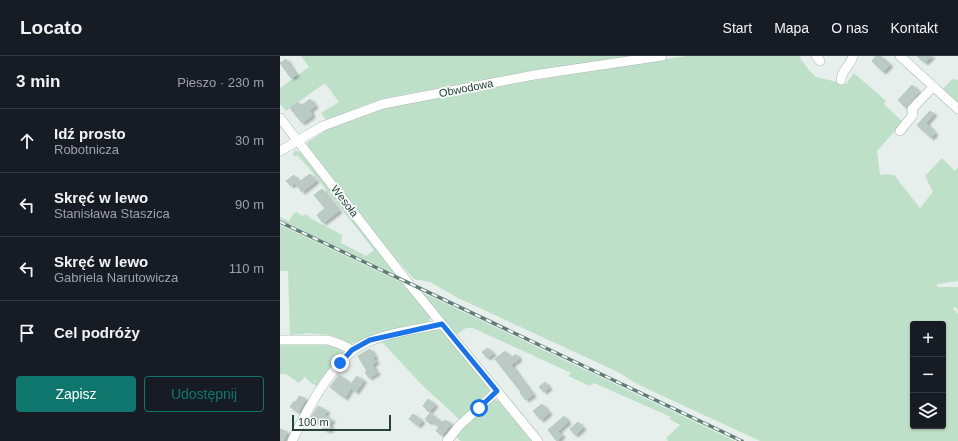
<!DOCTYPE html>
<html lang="pl">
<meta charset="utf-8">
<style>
:root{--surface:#171b24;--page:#242831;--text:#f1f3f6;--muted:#9ea1a6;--line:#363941;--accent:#0f766e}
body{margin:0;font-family:Helvetica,sans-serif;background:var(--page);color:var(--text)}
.controls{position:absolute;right:12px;bottom:12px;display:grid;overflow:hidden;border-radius:4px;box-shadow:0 1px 3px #0004}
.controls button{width:36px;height:36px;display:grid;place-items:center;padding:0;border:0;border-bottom:1px solid var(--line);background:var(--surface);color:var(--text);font:20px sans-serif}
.scale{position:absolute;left:12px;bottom:10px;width:99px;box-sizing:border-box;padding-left:4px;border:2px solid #24423a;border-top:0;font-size:11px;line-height:14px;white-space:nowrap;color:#24423a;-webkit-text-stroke:3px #f7fbf9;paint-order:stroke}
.stop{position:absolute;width:12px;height:12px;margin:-9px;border:3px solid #1a73e8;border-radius:50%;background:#fff}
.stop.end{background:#1a73e8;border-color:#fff;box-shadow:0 1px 4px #0008}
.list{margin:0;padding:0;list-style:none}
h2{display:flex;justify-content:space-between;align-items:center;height:52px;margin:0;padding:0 16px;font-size:17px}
h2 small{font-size:13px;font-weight:400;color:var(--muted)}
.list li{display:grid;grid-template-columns:26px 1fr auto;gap:12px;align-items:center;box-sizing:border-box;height:64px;padding:0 16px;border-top:1px solid var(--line)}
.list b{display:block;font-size:15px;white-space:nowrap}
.list p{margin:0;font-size:13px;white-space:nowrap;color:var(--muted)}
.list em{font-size:13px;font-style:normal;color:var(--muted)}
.actions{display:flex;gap:8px;padding:12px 16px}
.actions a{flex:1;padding:9px 0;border:1px solid var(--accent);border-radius:4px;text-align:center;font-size:14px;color:var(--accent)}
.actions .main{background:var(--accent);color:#fff}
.icon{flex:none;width:22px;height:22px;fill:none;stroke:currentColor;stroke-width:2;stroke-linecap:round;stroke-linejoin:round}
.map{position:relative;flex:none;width:678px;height:385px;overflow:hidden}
header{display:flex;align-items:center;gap:24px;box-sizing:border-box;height:56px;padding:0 20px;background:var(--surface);border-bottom:1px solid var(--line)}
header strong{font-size:19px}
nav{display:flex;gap:22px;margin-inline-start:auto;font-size:14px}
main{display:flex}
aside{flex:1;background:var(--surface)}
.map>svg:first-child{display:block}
</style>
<header>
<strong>Locato</strong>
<nav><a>Start</a><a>Mapa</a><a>O nas</a><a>Kontakt</a></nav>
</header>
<main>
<aside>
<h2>3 min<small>Pieszo · 230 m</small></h2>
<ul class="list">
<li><svg class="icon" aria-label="ahead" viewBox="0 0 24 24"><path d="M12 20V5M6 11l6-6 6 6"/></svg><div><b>Idź prosto</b><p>Robotnicza</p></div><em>30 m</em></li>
<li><svg class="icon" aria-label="left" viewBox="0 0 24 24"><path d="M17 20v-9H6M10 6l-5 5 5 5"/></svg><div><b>Skręć w lewo</b><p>Stanisława Staszica</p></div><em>90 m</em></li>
<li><svg class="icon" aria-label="left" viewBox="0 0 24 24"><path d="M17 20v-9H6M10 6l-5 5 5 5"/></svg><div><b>Skręć w lewo</b><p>Gabriela Narutowicza</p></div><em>110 m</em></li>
<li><svg class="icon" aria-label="arrive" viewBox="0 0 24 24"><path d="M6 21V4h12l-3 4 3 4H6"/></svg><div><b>Cel podróży</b></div></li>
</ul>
<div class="actions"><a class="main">Zapisz</a><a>Udostępnij</a></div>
</aside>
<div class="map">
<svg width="678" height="385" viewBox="0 0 678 385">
<defs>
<filter id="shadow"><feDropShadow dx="3" dy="2" stdDeviation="1" flood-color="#0004"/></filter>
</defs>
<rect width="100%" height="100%" fill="#e6efeb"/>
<path fill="#bfe0c8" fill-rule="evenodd" d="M21,0H351L126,38L98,44L46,64L41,57L59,46L45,27L6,55L0,48V32L29,11Z
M406,0H521L520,2L528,13L536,21L566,28L574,17L606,45L604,48L623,66L597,95L600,119L605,118L614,119L640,152L653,136L645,120L662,102L675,115L678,111V225L657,228V231H678V255L676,251L673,252L678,258V385H480L357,328L338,316L178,242L150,226L134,223L116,203L31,98L27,91L28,86L52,70L99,52L181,36ZM633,268H663V370H633Z
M672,23L678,24V50L661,35Z
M15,94L21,97L119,220L0,164V161L9,165L13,158L17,156L22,160L26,158L30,162L62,179L61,187L86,200L94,194L28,111L17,99L14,101L13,97Z
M0,169L127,229L150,261L149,267L89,281L71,288L50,279L26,277L24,278L10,279L8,215H0Z
M141,236L455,385H388L386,382L400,369L389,363L391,361L314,327L310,330L288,320L291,317L193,272H186L176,279Z
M158,273L161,274L209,332L210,336L181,365L141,328L104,288L98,285Z
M42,286L62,293L63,297L39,330L32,328L25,321L19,327L6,318H0V287Z
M212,344H216L221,346L252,385H181L175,380L182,373Z"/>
<path fill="#bbcac4" stroke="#b8c9c2" filter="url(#shadow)" d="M596,0H600L610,9L603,16L592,5Z
M637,0H652L645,7Z
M6,3L16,19L11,22L0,7Z
M632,29L639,36L626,52L618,44Z
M30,43L35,50L30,54L32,60L22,67L10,52L18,46L21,50Z
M650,55L654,58L646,67L655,77L651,82L637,69Z
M30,118L36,125L22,136L16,128Z
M14,119L18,125L11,130L6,125Z
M42,133L59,155L43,167L37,159L45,152L34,139Z
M208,292L213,298L207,302L202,296Z
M90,293L95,301L93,302L96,306L92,309L97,317L89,322L85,316L87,315L78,300Z
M225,295L231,302L236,298L239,303L231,309L253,339L246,344L240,337L241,336L215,303Z
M59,319L71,328L77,320L84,325L81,327H82L76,336L71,332L65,342L50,331Z
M265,326L269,332L264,336L259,331Z
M19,340L26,343L18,356L10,351L14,345L16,346Z
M148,343L155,349L149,356L143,350Z
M262,348L269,357L261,364L253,355Z
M38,350L47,355L44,359L52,364L49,369L51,371L49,375L42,372L43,370L30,363Z
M150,357L162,367L165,364L171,368L162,379L156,375L159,371L151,365L149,367L145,363Z
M133,358L142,365L138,370L129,363Z
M284,360L288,366L278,375L282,380L277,385L268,374Z
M298,366L303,372L295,379L290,373Z
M0,373L7,376L3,385H0Z"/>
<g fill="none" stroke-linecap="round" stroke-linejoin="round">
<defs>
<path id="minor" d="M536,0L540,5
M620,0L678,53
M561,24C561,15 571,9 573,0
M0,62L129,228L258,385
M620,75L633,59L632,53L653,31
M0,95L43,70L103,48L254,19L382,0
M0,284H48L60,288L72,294
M12,385C27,354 56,297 90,285C112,276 138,273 162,268
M167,385L179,370L217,335"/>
</defs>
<use href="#minor" stroke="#a8b8b2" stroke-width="10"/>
<use href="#minor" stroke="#fff" stroke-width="9"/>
<defs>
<path id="rail" d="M0,166L462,385"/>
</defs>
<use href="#rail" stroke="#5f7d75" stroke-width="3.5"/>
<use href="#rail" stroke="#f7fbf9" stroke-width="2" stroke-dasharray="6" stroke-linecap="butt"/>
</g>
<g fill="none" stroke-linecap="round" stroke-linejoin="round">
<path stroke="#1a73e8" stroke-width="5" d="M60,307L72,294L90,284L162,268L217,335L199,352"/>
</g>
<g text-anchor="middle" stroke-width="3.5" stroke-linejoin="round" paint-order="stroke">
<g font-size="11" fill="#24423a" stroke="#f7fbf9">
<text transform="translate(186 32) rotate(-11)" y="4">Obwodowa</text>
<text transform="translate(65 145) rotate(52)" y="4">Wesoła</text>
</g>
</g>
</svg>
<div class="controls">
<button>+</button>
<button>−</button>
<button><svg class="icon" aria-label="layers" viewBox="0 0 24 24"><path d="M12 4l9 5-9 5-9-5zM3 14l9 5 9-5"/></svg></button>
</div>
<div class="scale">100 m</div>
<div class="stop" style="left:199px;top:352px"></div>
<div class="stop end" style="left:60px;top:307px"></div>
</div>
</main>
